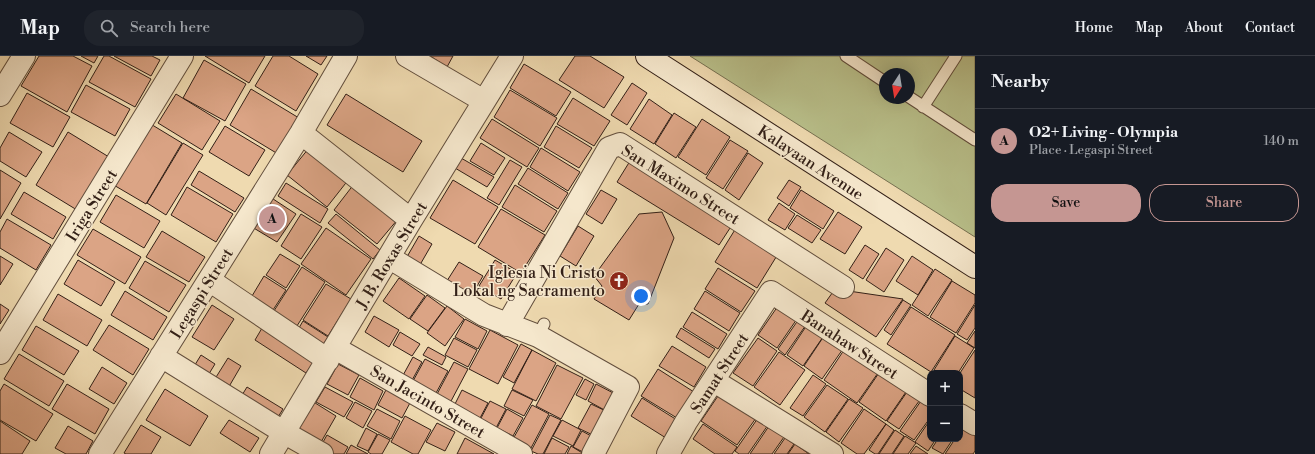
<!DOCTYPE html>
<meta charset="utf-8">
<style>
:root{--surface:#171b24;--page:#20242c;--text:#f1f3f6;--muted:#9ea1a6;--line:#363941;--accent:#c59692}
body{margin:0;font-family:"Libre Bodoni",serif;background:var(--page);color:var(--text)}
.controls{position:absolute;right:12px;bottom:12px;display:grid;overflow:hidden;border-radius:8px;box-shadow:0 4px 16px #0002}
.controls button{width:36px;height:36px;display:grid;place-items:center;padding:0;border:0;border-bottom:1px solid var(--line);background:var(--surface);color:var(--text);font:20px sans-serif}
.compass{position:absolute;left:879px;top:12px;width:36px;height:36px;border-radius:50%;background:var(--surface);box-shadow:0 4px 16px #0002;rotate:192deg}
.you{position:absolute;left:641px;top:240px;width:14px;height:14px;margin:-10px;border:3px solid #fff;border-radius:50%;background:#1a73e8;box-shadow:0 0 0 6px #1a73e833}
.badge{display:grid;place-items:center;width:26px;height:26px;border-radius:50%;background:var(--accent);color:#111;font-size:13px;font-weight:700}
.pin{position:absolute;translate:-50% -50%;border:2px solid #fff;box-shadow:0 1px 4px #0006}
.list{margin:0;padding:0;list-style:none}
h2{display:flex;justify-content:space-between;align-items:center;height:52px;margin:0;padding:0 16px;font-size:17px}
h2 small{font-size:13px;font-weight:400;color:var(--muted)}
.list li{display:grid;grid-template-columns:26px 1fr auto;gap:12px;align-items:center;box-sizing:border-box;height:64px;padding:0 16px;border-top:1px solid var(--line)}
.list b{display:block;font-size:15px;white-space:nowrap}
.list p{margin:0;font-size:13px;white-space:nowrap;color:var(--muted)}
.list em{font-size:13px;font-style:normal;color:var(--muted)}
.actions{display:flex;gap:8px;padding:12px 16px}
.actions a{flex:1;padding:9px 0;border:1px solid var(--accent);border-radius:16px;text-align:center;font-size:14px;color:var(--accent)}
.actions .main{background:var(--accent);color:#111}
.icon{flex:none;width:22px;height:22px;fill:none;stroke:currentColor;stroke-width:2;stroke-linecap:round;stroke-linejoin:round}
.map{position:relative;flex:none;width:975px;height:398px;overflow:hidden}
header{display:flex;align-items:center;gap:24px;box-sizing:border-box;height:56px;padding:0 20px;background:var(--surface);border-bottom:1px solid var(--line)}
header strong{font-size:19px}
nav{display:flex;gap:22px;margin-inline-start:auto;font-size:14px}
.search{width:280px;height:36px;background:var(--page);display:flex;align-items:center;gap:10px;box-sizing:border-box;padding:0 14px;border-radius:16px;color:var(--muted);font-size:15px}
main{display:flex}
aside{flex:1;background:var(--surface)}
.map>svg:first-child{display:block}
</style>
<header>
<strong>Map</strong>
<div class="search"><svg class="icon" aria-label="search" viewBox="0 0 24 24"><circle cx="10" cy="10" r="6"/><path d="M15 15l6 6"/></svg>Search here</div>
<nav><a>Home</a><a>Map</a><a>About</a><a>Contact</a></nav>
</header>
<main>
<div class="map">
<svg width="975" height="398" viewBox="0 0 975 398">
<rect width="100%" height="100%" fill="#efdab0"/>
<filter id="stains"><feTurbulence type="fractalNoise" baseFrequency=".005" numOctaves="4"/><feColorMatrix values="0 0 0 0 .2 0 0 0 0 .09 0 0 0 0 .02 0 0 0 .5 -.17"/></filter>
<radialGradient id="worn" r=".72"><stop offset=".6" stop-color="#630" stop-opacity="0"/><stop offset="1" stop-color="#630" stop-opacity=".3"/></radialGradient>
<path fill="#b9c08b" stroke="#767051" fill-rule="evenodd" d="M690,0H975V181ZM885,18H909V42H885Z"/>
<path fill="#dba485" stroke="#332017" d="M39,0H73L92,10L67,56L21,30Z
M81,0H98L94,7Z
M104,0H109L151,23L135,51L89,26Z
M114,0H152L160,4L151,20Z
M205,0H265L249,27Z
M273,0H289L318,18L296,55L255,30Z
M306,0H327L321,9Z
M430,0H453L447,11Z
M575,0H590L624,21L604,52L559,24Z
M204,4L246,28L225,65L183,42Z
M524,8L571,36L556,60L510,32Z
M632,27L647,37L627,69L611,59Z
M86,29L130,53L115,80L71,56Z
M251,33L299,62L278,98L230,69Z
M510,34L557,62L540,90L494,61Z
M27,37L70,61L53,91L10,67Z
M176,38L220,65L202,94L158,67Z
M346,38L422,85L403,116L327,69Z
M573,42L610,65L594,90L557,68Z
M649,43L672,59L654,88L630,73Z
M674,57L696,71L676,102L655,88Z
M492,63L539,92L527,111L480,82Z
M702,63L730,81L706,119L678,101Z
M149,67L182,87L146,148L112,128Z
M225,70L265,94L249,120L209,96Z
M556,70L592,92L579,112L544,91Z
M9,76L42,96L26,121L0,105V92Z
M68,76L109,101L77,154L36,129Z
M730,84L748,95L723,133L706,122Z
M183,87L203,99L166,159L147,147Z
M481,87L505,102L494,119L470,105Z
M309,92L349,123L327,151L287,119Z
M541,92L580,116L568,135L530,111Z
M748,97L763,107L739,144L725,134Z
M461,102L494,121L487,131L455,112Z
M510,104L522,111L499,149L487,142Z
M630,105L732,169L719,189L617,126Z
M528,112L568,137L558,153L518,128Z
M0,114L21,127L0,163Z
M199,115L244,142L235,156L191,129Z
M453,124L498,151L475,188L430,162Z
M789,124L801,131L789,150L777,142Z
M286,127L328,153L320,167L278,140Z
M354,128L398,163L377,188L334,154Z
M515,129L557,155L544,176L502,151Z
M187,131L233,158L216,186L171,159Z
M601,134L617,143L602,168L586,158Z
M801,134L834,155L823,173L790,152Z
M24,136L66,161L53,183L11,158Z
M116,139L160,165L144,192L100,166Z
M267,139L296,158L277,186L247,168Z
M779,147L795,158L785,174L768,164Z
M501,153L545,179L521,217L478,191Z
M662,156L674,182L648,248H639L629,264L594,243L602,230L594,220L639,158Z
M838,156L862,171L845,198L820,183Z
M301,158L322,171L301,203L281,190Z
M336,158L380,194L373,203L328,167Z
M797,159L821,174L812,187L788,172Z
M7,163L51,189L36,214L0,192V176Z
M578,170L594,180L576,210L560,200Z
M326,172L371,203L346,239L301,208Z
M736,172L778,198L757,232L715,206Z
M93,173L141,201L125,228L77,199Z
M162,175L205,201L189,226L146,201Z
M419,180L432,188L417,214L404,206Z
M865,189L879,198L863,223L849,214Z
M886,192L904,204L884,236L866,224Z
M280,198L300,210L286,232L266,219Z
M0,200L13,208L0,229Z
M912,200L933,214L918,239L896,225Z
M78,204L115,226L101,250L64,228Z
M495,204L517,217L501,243L479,230Z
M145,205L186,229L169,256L129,232Z
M459,206L483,220L470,242L445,228Z
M302,211L325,226L295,273L272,258Z
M718,212L755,235L741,256L705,233Z
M935,213L952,224L928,260L912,249Z
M264,220L286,234L273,254L252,240Z
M399,222L425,240L409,263L383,245Z
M952,225L975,239V247L956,277L930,261Z
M326,228L351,243L328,280L303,264Z
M835,233L903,243L876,281L825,247Z
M125,235L167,261L153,284L111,259Z
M705,235L740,257L729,275L694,253Z
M58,238L102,264L87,290L43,264Z
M427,239L445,252L428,275L410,263Z
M903,244L911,249L891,279L884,274Z
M780,247L799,260L777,292L758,279Z
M0,248L9,254L0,268Z
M212,249L234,263L214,294L192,281Z
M975,249V272L967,284L957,278Z
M447,250L464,263L445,290L427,277Z
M911,251L955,279L931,316L887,288Z
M692,256L727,278L718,293L683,271Z
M374,260L399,274L389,291L365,276Z
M801,260L808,266L785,299L778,293Z
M465,263L487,275L478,293L455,281Z
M303,265L328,281L321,292L296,277Z
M809,266L825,278L803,310L787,299Z
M265,267L317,301L306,317L255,284Z
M109,269L149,293L133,319L93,294Z
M36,270L79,295L64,319L22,294Z
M681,272L715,293L709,302L676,281Z
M490,274L518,289L498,328L469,313Z
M975,275V292L967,287Z
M400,276L420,288L412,300L393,289Z
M826,277L845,290L822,323L804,310Z
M955,280L974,292L958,317H938L934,314Z
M454,282L477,294L468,311L445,299Z
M758,282L777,295L753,330L733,317Z
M521,288L532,294L514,327L503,321Z
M672,290L706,311L694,331L659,310Z
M428,291L446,301L442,309L423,299Z
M846,291L880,314L857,347L824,324Z
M532,294L556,307L536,345L512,333Z
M975,294V342L960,333V317Z
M779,296L805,314L780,349L754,331Z
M19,298L64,325L49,350L4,323Z
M201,299L215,308L207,321L193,312Z
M413,301L422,306L410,328L401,323Z
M228,302L241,310L227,334L213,326Z
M425,303L448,315L436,337L413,325Z
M454,306L468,313L450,347L436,340Z
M338,308L359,319L348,339L327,328Z
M557,309L583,322L561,363L536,350Z
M102,311L127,327L114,348L89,333Z
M658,313L694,336L677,362L641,340Z
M881,314L908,333L886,365L859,346Z
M813,319L826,328L803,360L790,352Z
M360,322L383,335L374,354L350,341Z
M585,323L594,328L586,344L576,339Z
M4,328L53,358L36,385L0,364V335Z
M67,328L109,353L95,378L52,353Z
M596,328L619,340L610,357L588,345Z
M827,329L848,343L825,376L804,361Z
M247,331L283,353L275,366L239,344Z
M325,331L353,346L344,361L316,346Z
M387,332L411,345L402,362L378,349Z
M165,333L208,360L190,390L146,364Z
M909,333L922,341L899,373L887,365Z
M462,334L488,347L479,364L454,350Z
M512,334L533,344L524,360L504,350Z
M720,337L756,362L737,389L701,365Z
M642,342L677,364L666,382L631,360Z
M923,342L930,347V362L914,384L900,375Z
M849,343L863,352L839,386L826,376Z
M312,345L336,360L317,393L292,379Z
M490,345L506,353L496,372L480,364Z
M355,346L372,355L363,372L346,362Z
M591,348L610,357L597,381L578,372Z
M532,349L549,358L531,392L513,383Z
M377,353L400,365L391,383L367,370Z
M507,353L523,362L513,380L497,372Z
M864,353L886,368L864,398H857L841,387Z
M550,359L561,364L543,398H538L531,395Z
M405,360L431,374L418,398H413L391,386Z
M758,362L768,369L748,398H739L735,395Z
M229,364L259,382L250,396L220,377Z
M562,364L581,374L573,390L553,380Z
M930,364V383H936L928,395L915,386Z
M0,365L30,385L22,398H0Z
M437,367L455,376L445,395L426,386Z
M703,368L737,391L732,398H715L693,383Z
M886,368L894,374L878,398H875L869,394Z
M966,368L975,375V395L973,398H945L955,383H960V376Z
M141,369L161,381L151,398H126L124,397Z
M68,370L93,385L86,398H66L55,392Z
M769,370L784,381L772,398H750Z
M366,372L377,378L368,395L357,390Z
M895,374L904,380L892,398H879Z
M582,375L593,381L585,397L573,391Z
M378,378L390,384L382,398H371L368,396Z
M327,379L348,391L344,398H324L318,395Z
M905,380L916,387L908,398H893Z
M465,382L494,398H457Z
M552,382L569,391L565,398H544Z
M785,382L794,388L787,398H774Z
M938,383H953L943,398L932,392Z
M795,388L809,398H788Z
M351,389L368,398H346Z
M571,390L584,398H567Z
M916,390L928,398H910Z"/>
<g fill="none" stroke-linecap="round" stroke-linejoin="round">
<defs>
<path id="service" d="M846,0L885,26
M909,41L975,84
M923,51L956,0
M538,280L544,268"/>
<path id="minor" d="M407,0L484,45
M0,39L24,0
M301,77L411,164
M390,202L484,259L538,280L628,331L593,398
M209,224L328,304
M507,269L609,92L620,88L843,231
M335,292L521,398
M0,297L182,0
M161,300L285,377L322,398
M714,325L832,398
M960,359L975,368
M100,398L301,77L346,0
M271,398L411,164L512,0
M668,398L686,366L771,236L930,339"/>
<path id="secondary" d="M647,0L975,211"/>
</defs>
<use href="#service" stroke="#624e3d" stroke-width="13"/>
<use href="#minor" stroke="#624e3d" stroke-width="24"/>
<use href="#secondary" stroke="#332017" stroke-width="24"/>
<use href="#service" stroke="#f5e7cc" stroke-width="11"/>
<use href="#minor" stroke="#f5e7cc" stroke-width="22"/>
<use href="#secondary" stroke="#f5e7cc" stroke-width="22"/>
</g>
<defs>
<symbol id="church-disc" viewBox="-11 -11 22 22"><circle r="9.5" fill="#8f2418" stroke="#f5e7cc"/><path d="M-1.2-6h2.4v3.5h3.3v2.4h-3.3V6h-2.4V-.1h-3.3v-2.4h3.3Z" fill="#fff"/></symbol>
</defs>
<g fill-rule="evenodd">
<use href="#church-disc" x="608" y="214" width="22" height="22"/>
</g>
<g text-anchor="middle" stroke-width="3" stroke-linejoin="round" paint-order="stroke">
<g font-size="16" fill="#332017" stroke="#f5e7cc">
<text transform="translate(811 106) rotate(33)" y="6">Kalayaan Avenue</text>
<text transform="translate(681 128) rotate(32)" y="6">San Maximo Street</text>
<text transform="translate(91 149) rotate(-58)" y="6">Iriga Street</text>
<text transform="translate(391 199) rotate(-59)" y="6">J. B. Roxas Street</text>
<text transform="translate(201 237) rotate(-58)" y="6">Legaspi Street</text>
<text transform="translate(850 288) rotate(33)" y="6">Banahaw Street</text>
<text transform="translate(719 317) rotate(-57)" y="6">Samat Street</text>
<text transform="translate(428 345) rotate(30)" y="6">San Jacinto Street</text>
</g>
<g font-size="16" fill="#332017" stroke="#f5e7cc" text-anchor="end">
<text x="605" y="222">Iglesia Ni Cristo<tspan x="605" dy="18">Lokal ng Sacramento</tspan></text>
</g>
</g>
<rect width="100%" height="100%" filter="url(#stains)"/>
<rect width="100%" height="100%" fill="url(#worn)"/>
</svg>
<div class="controls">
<button>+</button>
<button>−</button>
</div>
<svg class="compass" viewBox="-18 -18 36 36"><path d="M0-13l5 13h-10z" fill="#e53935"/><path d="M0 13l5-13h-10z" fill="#9ea1a6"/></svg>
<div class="you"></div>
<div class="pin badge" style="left:272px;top:163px">A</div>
</div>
<aside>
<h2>Nearby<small></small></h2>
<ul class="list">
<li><span class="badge">A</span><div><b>O2+ Living - Olympia</b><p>Place · Legaspi Street</p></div><em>140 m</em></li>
</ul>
<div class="actions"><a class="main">Save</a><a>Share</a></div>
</aside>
</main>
